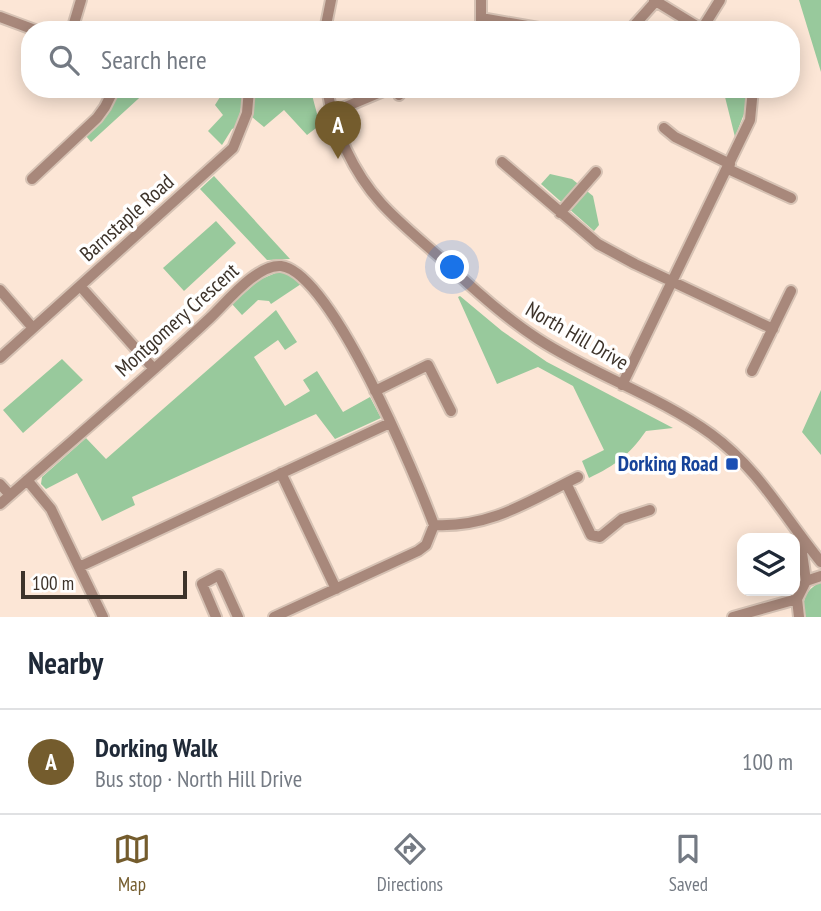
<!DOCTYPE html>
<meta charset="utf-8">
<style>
:root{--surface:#fff;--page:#f2f2f3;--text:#1f2937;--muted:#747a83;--line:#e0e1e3;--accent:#745c2d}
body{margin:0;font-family:"PT Sans Narrow",sans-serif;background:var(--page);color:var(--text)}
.controls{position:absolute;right:21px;bottom:21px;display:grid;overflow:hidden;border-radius:14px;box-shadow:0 4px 18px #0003}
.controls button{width:63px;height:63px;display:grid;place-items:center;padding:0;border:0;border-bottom:2px solid var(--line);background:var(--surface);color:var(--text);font:35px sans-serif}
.scale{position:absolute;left:21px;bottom:18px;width:166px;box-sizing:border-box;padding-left:7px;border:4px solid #3d332a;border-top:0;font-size:19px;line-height:24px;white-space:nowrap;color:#3d332a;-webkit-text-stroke:5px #fff;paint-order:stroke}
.you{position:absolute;left:453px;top:268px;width:24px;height:24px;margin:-18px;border:5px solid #fff;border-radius:50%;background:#1a73e8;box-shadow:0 0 0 10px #1a73e833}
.badge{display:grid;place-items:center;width:46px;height:46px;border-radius:50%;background:var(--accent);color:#fff;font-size:23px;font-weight:700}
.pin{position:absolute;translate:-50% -58px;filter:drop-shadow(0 2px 4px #0008)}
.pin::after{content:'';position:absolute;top:37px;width:24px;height:21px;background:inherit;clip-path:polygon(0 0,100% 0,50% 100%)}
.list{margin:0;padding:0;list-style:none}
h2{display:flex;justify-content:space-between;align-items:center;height:91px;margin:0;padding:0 28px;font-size:30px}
h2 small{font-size:23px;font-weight:400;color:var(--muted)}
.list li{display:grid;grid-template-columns:46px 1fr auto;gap:21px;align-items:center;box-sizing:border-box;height:105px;padding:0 28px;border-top:2px solid var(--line)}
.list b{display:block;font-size:26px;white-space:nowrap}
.list p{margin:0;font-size:23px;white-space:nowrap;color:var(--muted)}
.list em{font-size:23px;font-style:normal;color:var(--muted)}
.icon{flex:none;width:38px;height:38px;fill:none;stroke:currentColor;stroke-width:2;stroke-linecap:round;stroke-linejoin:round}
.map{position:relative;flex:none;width:821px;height:617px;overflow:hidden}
.search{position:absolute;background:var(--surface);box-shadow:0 4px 18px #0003;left:21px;right:21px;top:21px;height:77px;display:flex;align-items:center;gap:18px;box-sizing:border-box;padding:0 24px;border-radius:28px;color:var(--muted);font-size:26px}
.sheet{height:196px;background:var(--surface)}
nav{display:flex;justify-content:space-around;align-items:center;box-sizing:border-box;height:98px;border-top:2px solid var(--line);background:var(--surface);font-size:19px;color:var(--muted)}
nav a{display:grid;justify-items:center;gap:4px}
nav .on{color:var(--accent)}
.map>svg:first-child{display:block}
</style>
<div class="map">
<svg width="821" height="617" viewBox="0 0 821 617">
<rect width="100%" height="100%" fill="#fce6d6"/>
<path fill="#98c99c" d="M799,0H821V72Z
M120,89H149L91,142L86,136L109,111Z
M225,89L234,90L243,98L237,127L232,129L222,145L208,131L223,115L215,105Z
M723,89H747L744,114L735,137Z
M301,91L312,95L320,125L307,135L284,110L264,127L252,117L254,99C266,89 285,92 301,91Z
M550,174L572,179L593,196L599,225L594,231L541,184Z
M214,176L290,259L267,260L200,189Z
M216,221L236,243L184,291L163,268Z
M278,272C289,272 294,276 301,284L271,304L269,301L258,300L242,315L232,304L259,280Z
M460,296L502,331L547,362L673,428L646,431C629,455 616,465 589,478L582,461L604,450L573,386L538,367L497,384L458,297Z
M276,310L297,342L285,350L278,340L254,357L285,406L310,391L303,380L317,371L343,412L370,397L381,418L335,439L316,414L132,497L135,505L102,521L77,473L46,489L41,484L42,477L86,438L106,459Z
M62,359L83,380L23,433L3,410Z
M821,390V455L802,432Z
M821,582V617H806C800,601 806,589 821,582Z"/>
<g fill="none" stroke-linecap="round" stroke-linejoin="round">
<defs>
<path id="minor" d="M481,0V30
M654,0L703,30
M0,17L35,30
M481,18L550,30
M702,29L720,0
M72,30L81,0
M325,30L331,0
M630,30L656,1
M327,89C334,130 353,172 381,203C400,224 423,242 444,261C473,289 504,317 538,339C593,375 657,395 711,434C758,468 785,518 821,562
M397,89L399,95
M497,89L498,90
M331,113L388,89
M664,128L675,137L730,164
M502,162L598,244L635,264L773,329
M728,169L791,198
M32,179L97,118L105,107L114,89
M560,213L596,172
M80,286L154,369
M0,290L33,328
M0,358L233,148L247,113L249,89
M752,371L791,291
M622,385L750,120L753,89
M375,391L428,365L451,411
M281,473L336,589
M27,480L51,509L103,617
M566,483L591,535L600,537L622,519L650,510
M0,484L10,495
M0,504C70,442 142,382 210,318C227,302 257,264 281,266C332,272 416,477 434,525
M800,539L806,581
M79,567L390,423
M216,617L202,584L219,575L238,617
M274,617L418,551L426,545L434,525C491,528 529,501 578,477
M733,617L797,599
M799,617L797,599L806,581L821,576"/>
</defs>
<use href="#minor" stroke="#d6c2b4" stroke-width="14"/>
<use href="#minor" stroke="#a8887b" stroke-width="10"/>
</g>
<rect fill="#1a4fb4" stroke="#fff" stroke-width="2.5" x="725" y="457" width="14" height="14" rx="3.5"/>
<g text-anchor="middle" stroke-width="7" stroke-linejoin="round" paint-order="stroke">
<g font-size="21" fill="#3d332a" stroke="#fff">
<text transform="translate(127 218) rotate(-42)" y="7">Barnstaple Road</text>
<text transform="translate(177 320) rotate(-42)" y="7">Montgomery Crescent</text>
<text transform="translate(577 336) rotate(30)" y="7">North Hill Drive</text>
</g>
<g font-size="21" font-weight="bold" fill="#164399" stroke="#fff" text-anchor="end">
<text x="718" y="471">Dorking Road</text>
</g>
</g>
</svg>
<div class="controls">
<button><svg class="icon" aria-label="layers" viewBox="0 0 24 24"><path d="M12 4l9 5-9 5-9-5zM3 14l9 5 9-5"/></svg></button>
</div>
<div class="scale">100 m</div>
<div class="you"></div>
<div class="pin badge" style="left:338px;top:159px">A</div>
<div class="search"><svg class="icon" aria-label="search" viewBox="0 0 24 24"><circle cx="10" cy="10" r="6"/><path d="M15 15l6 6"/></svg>Search here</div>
</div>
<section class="sheet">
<h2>Nearby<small></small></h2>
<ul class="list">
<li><span class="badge">A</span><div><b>Dorking Walk</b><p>Bus stop · North Hill Drive</p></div><em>100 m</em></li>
</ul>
</section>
<nav>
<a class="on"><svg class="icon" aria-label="map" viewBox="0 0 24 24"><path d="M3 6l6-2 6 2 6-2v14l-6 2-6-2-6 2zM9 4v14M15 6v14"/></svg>Map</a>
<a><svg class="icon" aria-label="directions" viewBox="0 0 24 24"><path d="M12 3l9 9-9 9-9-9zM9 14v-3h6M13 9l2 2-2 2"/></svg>Directions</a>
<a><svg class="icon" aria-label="saved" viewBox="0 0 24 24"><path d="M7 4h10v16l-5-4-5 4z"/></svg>Saved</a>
</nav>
